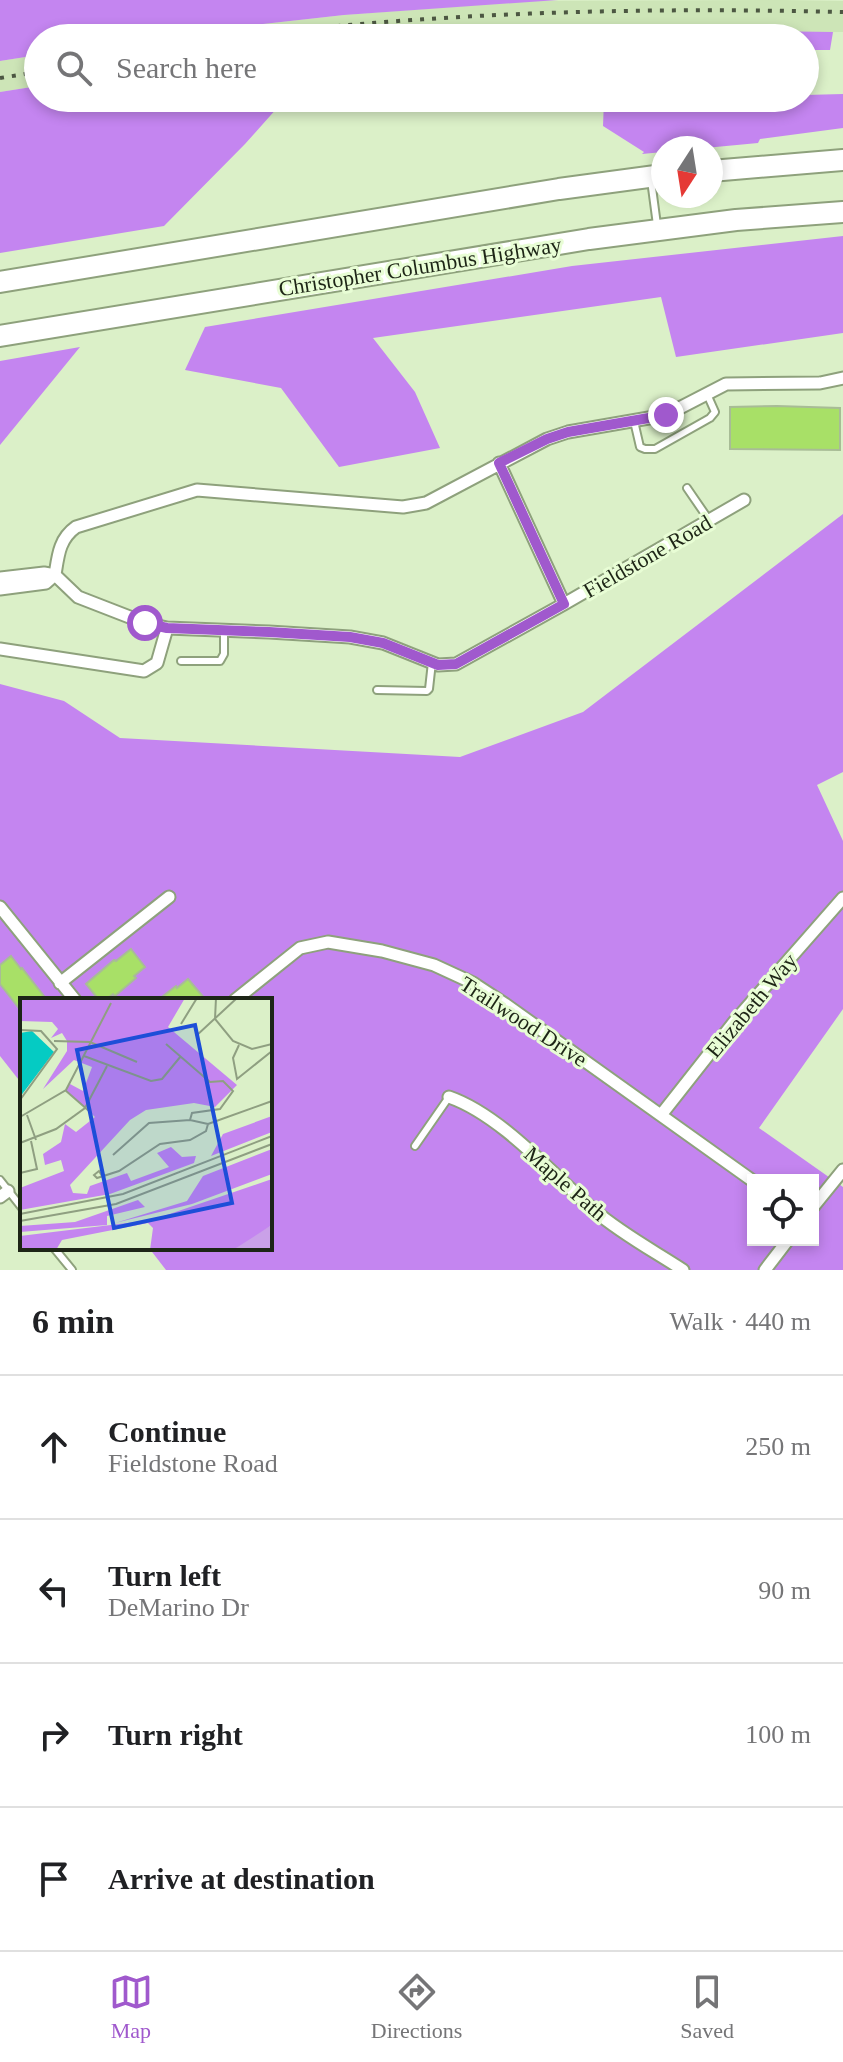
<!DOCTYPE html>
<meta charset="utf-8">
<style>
:root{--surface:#fff;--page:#f6f6f6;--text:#202124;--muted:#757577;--line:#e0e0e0;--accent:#a059cd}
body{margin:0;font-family:Georgia,serif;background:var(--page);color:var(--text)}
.controls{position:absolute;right:24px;bottom:24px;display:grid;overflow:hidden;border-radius:0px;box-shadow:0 4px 12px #0003}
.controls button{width:72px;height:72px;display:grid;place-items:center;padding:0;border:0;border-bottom:2px solid var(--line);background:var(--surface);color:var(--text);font:40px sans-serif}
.compass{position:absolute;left:651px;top:136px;width:72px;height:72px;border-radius:50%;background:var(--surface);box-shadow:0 4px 12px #0003;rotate:192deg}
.stop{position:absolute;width:24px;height:24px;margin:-18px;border:6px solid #a059cd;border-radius:50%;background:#fff}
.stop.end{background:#a059cd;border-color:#fff;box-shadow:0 2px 8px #0008}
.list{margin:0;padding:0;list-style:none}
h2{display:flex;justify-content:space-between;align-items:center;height:104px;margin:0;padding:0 32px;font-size:34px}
h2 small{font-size:26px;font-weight:400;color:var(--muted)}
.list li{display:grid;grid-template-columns:52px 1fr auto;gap:24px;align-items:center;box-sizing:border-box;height:144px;padding:0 32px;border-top:2px solid var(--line)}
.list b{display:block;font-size:30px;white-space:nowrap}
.list p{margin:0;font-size:26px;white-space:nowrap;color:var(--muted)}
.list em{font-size:26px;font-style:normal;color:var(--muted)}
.icon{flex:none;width:44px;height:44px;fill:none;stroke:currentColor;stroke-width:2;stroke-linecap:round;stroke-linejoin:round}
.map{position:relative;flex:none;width:843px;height:1270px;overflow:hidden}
.search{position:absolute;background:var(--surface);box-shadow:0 4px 12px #0003;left:24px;right:24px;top:24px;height:88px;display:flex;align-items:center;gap:20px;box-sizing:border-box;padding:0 28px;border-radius:44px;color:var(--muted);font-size:30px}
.sheet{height:680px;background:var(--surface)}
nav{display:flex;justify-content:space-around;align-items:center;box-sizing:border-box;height:112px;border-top:2px solid var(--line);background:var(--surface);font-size:22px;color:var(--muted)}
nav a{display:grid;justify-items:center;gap:4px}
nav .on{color:var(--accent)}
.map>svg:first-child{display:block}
</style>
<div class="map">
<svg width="843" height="1270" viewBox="0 0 843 1270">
<rect width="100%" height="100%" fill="#dbf0c8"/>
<path fill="#cde5b7" d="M782,0L843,1V32L509,34L454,38H139L344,15L529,1Z
M38,55V86L0,92V61Z"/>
<path fill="#c485f0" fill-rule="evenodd" d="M0,0H558L344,15L138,38H38V55L0,61Z
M610,29L833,32L830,50H805V38H454Z
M38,86V98H286L245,144L164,226L0,253V92Z
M843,94V128L760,139L758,143L705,148H663V152L642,154L644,152L603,126L604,100L805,98V95Z
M843,236V333L676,357L661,297L373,338L415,392L440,448L339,467L281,388L185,370L205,327L572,266Z
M80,347L0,445V361Z
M843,514V772L817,785L843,841V1009L759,1128L843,1187V1270H166L149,1248H270V1000H22V1084L0,1056V684L64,701L120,738L460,757L583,712ZM753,1180H813V1240H753Z"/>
<path fill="#a8e067" stroke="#a8bc96" stroke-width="2" d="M777,406L840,408V450L730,449V407Z
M131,949L145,967L134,976L136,978L115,996L113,994L105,1000H99L86,984L114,960L116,961Z
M11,956L21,969L22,968L47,1000H22V1012L0,984V965Z
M188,979L206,1000H158L176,986L177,988Z"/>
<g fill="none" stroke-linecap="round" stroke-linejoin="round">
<defs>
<path id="lane" d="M651,180L657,225
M634,421L640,447L645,449H655L710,418L715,412L707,394
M687,488L709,520
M181,661H220L224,654V630
M377,690L427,691L429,689L432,662
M415,1146L449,1097
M0,1180L22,1208
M54,1248L72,1270"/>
<path id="street" d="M499,463L564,604
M55,575C58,556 59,539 76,527L197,490L403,507L426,503L547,439L568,432L666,415L726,384L820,383L843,378
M55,575L78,597L145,623L167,628L269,632L350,637L383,643L438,665L456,664L564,604L744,500
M0,578L44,573L55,575
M0,589L46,583L55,575
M0,649L144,671L157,663L167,628
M0,907L75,1000
M60,983L169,897
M235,1000L300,948L328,942L382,951L434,965L473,983L505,1004L753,1181
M449,1097C501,1115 553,1175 595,1211C622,1234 654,1251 683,1270
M661,1115L735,1021L843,898
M0,1197L8,1191
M813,1207L843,1170
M765,1270L788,1240"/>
<path id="highway" d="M711,171L843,160
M0,282L559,189L663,175
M0,336L589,239L736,220L843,212"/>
</defs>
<use href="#lane" stroke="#8ea17c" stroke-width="10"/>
<use href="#street" stroke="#8ea17c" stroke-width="15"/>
<use href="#highway" stroke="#8ea17c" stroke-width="24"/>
<use href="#lane" stroke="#fff" stroke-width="6"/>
<use href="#street" stroke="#fff" stroke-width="11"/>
<use href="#highway" stroke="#fff" stroke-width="20"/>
<path stroke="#4c5742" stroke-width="4" stroke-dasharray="4 8" stroke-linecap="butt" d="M229,38C432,12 638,7 843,12
M0,78L38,72"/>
</g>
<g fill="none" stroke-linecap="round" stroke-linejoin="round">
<path stroke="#a059cd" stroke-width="10" d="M145,623L167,628L269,632L350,637L383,643L438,665L456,664L564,604L499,463L547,439L568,432L666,415"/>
</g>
<g text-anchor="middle" stroke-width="6" stroke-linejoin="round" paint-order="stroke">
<g font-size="22" fill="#1d2516" stroke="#e8fdd5">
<text transform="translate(420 266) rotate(-9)" y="8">Christopher Columbus Highway</text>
<text transform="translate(647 556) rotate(-30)" y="8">Fieldstone Road</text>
<text transform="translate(751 1005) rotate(-50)" y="8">Elizabeth Way</text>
<text transform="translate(524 1021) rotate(33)" y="8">Trailwood Drive</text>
<text transform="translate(566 1183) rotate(41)" y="8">Maple Path</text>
</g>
</g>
<g transform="translate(20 998)">
<rect width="252" height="252" fill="#dbf0c8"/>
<path d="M252,227V252H213L223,244Z" fill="#caa1e8"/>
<path d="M0,0H165L148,29L217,87L195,109L174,105L126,112L110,122L50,187L53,195L67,196L70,188L107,175L111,183L149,169L137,155L151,149L162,159L176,158L174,165L90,196L0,212V190L44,173L41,162L25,167L23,156L41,144L45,126L56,134L75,119L46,92L50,86L63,93L72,69L54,62L23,91L47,53V43L42,35L31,40L38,31L32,24L0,23ZM252,118V134L191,158L203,136ZM252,151V176L172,206L95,225L167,203L183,178ZM252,181V227L213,252H130L133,230L128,225L42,242L36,252H0V238L132,222ZM118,202L125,209L87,218V227L0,234V228L55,224Z" fill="#c485f0"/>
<path d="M12,33L34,54L0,99V35Z" fill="#05cbc3"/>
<path fill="none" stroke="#8f9f81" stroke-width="2" d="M196,0L195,21L213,43L232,51L252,46M161,26L177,0M0,32L21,33L37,51L0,102M176,38L217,0M34,43L70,44L117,64M146,46L190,84L203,83L213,93L200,111L172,115L170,122M219,47L213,60L217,81L252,53M64,58L131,83L142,81L161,58M45,92L69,113M7,117L16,142M0,119L46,92L91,5M188,126L252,103M0,145L36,131L65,110L87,68M93,157L129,125L170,122L188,126M0,175L17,171L11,143M82,178L79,173L74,177L77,180L99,173L140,146L170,142L186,133L188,126M0,216L103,196L252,138M0,223L96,206L252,146"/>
<path fill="#1d4ed8" fill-opacity="0.15" stroke="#1d4ed8" stroke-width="4" d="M175,27L212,205L94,230L57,52Z"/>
<rect width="252" height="252" fill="none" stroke="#1d2516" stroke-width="4"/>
</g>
</svg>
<div class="controls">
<button><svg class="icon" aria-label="locate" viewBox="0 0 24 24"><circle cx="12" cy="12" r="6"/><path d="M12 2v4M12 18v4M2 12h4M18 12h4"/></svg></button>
</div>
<svg class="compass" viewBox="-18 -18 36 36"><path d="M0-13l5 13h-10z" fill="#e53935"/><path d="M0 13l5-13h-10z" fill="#757577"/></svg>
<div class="stop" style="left:145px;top:623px"></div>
<div class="stop end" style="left:666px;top:415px"></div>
<div class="search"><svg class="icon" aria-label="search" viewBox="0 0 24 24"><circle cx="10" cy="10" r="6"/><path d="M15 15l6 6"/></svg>Search here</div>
</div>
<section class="sheet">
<h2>6 min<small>Walk · 440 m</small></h2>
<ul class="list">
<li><svg class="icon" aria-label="ahead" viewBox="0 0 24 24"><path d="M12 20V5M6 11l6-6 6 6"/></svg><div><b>Continue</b><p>Fieldstone Road</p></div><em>250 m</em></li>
<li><svg class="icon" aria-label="left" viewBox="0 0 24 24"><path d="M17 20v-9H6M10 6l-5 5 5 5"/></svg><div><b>Turn left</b><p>DeMarino Dr</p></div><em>90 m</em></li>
<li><svg class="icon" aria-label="right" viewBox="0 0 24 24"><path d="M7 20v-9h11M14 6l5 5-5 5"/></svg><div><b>Turn right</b></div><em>100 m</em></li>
<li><svg class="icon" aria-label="arrive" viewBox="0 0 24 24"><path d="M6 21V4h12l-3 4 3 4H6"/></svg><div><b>Arrive at destination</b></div></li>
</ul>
</section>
<nav>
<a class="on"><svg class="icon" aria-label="map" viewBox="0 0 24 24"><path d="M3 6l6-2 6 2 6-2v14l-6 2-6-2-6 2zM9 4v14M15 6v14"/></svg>Map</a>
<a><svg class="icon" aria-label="directions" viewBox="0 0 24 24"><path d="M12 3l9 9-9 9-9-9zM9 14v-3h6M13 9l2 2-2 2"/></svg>Directions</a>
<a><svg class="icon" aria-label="saved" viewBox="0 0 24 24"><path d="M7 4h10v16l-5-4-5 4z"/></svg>Saved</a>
</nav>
